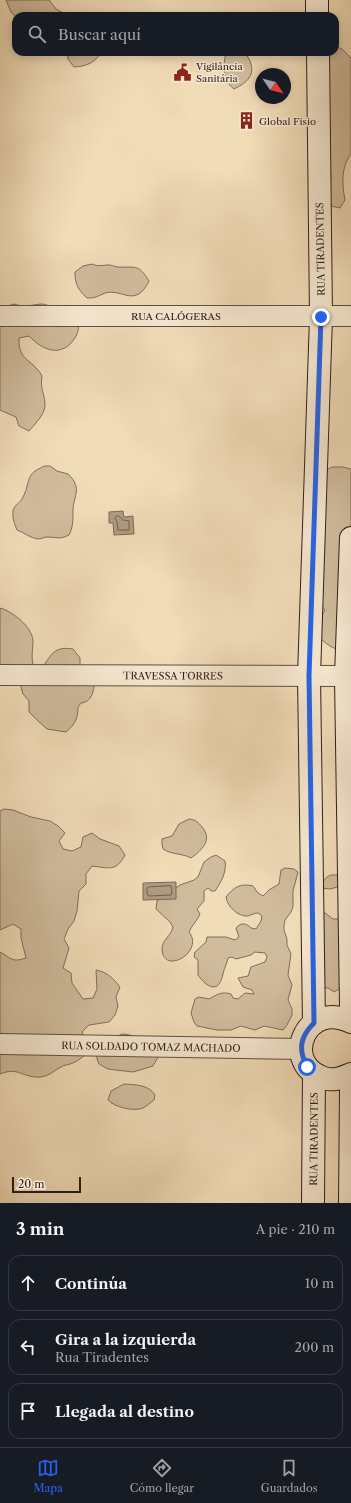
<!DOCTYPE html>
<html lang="es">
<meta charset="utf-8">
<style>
:root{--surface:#171b24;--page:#242831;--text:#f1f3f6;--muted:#9ea1a6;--line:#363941;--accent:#2563eb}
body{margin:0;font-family:"Libre Caslon Text",serif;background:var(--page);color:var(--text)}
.compass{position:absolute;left:255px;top:68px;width:36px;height:36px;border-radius:50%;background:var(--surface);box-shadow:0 2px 10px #0003;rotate:125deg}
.scale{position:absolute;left:12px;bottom:10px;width:69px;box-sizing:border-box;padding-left:4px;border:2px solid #2f1f19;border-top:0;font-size:11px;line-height:14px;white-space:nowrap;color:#2f1f19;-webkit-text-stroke:3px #f6e8d1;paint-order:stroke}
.stop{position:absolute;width:12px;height:12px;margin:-9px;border:3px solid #2563eb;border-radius:50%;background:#fff}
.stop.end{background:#2563eb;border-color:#fff;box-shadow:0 1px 4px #0008}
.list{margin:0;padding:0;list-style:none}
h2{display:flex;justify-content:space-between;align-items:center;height:52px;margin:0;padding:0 16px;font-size:17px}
h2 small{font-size:13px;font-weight:400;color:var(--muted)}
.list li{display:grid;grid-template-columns:26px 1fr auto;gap:12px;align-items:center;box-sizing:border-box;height:56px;margin:0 8px 8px;padding:0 8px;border:1px solid var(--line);border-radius:12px}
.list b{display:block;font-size:15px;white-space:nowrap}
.list p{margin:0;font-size:13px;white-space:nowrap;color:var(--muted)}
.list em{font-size:13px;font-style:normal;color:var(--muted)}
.icon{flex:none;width:22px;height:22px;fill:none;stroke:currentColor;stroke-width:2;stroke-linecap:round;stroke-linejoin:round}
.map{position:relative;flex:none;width:351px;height:1203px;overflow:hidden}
.search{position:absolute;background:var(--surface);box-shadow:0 2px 10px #0003;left:12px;right:12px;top:12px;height:44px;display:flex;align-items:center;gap:10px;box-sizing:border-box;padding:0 14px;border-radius:12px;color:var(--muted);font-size:15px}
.sheet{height:244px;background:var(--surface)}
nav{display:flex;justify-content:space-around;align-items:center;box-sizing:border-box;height:56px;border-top:1px solid var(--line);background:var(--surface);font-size:11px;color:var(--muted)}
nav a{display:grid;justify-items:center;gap:2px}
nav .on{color:var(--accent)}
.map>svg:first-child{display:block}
</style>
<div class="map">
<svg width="351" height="1203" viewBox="0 0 351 1203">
<rect width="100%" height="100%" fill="#f1dcb8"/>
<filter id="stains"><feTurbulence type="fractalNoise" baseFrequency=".005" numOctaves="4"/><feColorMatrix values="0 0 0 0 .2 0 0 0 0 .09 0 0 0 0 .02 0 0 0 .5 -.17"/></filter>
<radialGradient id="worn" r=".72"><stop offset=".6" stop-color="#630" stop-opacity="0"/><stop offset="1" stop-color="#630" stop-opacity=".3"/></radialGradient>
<path fill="#d0bc9d" stroke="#806e5b" d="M6,0H49L56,9L69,16H16V17L11,12Z
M335,46L342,49L351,58V154C341,167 342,184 345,200L340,208L331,206C328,196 328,188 331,178L326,79L330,70L327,61V52H335Z
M67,52H101C95,63 87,66 74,67L68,59Z
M226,52H245C247,56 250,60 251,64C255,77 244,84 234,89C222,80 223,66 226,52Z
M92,264C98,267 102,265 108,265C111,265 114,266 117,267C135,268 138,263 149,281C135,309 123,288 105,293C102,294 99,296 96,297C93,298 90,298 87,298C78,289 75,285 75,272L83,266Z
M14,304C26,308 29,305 41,304C48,304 73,314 77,320C80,326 78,333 75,338C62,358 43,351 29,336L19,338C18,362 32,358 42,376C40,390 44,391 45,404C46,413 35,424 29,431L19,426L16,417L0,410V309L4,307Z
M45,466H50L57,471L68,474C84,489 72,497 73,513C73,521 73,527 69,535C59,540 57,537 47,537C44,537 42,539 38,539C30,538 25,533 17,530C15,525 12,518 13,512C13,505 21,503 23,497C31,482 24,474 45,466Z
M332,467H343L351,469V654C340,652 315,642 317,627C318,622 322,615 325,610L313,595L324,471Z
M1,608C14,613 31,626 33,640C33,650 31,654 33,665L42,668C52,654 54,646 73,649L80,658V668L94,681C95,690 91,703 81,703L78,707C78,719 75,724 66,732L47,729L36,719L29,712V701L23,694L20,684L0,679V609Z
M4,809L13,810L31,817L50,821L58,826L65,833L59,841L63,849L72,851L81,847L83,837L92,833L100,839L119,846L125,855C116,872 109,868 92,866L86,874V884L79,891L77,911L74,921L68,929L64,939L69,948L63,968L71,973L72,983L83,999L93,998L97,989L96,970C107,972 113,978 120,987L116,997L118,1006L115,1015L109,1022L89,1025L82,1032L88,1052C83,1057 77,1062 70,1064C67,1065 64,1065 61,1067C52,1072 47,1078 36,1077C21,1076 17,1067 0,1074V952C11,958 12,963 26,958L21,938V929L13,924L0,930V811Z
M189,819C196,820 198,822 202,827C213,840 202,850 191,858C182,853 172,855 163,849L162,844V839L172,836L179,824Z
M216,855L225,861C227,872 221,882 215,891H211L208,888L204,891V901L197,909L200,914C197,921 192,925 189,932C205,952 163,976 162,949C162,940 171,936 173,927L170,922L156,909L157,901L180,885L194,880L198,877L204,862L211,857Z
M285,868L294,869L298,872L293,891V907L291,912L285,920L284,925V930L287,939V945L291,954L288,975L292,985L288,1000L292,1009V1015L287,1025L283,1030L264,1026L255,1030L241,1026L231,1030H217L197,1026L194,1022L191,1013L195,999L199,997L209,999C216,995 222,991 231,994L233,998L238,999L245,993L254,994L252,990L243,987L238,978L248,976L251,967L265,962L267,957L265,953L255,952L251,955L236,959L232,957L228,958C227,964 224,968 223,974C219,994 207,988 198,975V960L194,957L195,952L206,942L207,937H226L235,940L239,937L236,928C241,922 246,923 251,928L256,929L261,921L262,916L258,913C254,913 251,915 248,916C238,917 227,906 226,897C234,887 240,883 253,886L258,893L263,896L269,890L279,884L281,870Z
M331,875H341V886L330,889L322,888C322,882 325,877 331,875Z
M325,913L333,919H341L342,985L339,989L334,992L328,988H323L320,915Z
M122,1034C136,1034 147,1044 157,1052L158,1057L153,1066L133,1072L108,1069L99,1064L97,1059V1055L104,1042Z
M124,1084C135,1085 148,1084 155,1095L154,1100C150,1103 147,1106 143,1108C134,1112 114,1107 108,1100L111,1091Z"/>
<path fill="#af9c82" stroke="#7c6a58" d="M123,511L124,517L133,516L134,534L114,535L113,523H109V512Z
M176,882V899L143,900V883Z"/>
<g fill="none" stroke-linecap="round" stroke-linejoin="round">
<path stroke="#6f5e4e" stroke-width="1" d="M117,516H119L123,520L129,521V530H118L117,522L115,518Z
M171,886L172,893L171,895L149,896L147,894V888L149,887Z"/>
<defs>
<g id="minor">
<path id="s1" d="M0,316H351"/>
<path id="s2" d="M0,675L346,676"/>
<path id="s3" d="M0,1044L301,1049"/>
</g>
<g id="secondary">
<path d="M317,0V16"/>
<path d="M351,538L346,676L351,1007"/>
<path d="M351,1022C307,1000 282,1059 319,1076C330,1082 340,1079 351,1074"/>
<path d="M314,1023L309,676L321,317L318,52"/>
<path id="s4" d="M313,1203L314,1074"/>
<path d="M350,1203L351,1089"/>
</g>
</defs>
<use href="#minor" stroke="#604e41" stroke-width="22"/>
<use href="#secondary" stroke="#2f1f19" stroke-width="24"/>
<use href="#minor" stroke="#f6e8d1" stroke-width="20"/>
<use href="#secondary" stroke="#f6e8d1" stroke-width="22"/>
</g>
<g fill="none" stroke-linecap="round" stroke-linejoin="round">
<path stroke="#2563eb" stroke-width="5" d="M307,1067C298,1049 300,1037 314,1023L309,676L321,317"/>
</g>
<defs>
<symbol id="civic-bare" viewBox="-9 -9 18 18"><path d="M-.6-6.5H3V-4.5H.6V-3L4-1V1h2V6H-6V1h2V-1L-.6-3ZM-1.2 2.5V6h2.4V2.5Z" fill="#8f2418" stroke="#f6e8d1" stroke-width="2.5" paint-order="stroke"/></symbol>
<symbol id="building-bare" viewBox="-9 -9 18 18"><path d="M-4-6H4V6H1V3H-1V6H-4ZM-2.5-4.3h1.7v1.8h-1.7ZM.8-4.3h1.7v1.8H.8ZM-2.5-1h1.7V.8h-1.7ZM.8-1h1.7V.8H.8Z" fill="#8f2418" stroke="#f6e8d1" stroke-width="2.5" paint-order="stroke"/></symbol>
</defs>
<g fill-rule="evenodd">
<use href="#civic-bare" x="170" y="60" width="25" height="25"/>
<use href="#building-bare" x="234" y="108" width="25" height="25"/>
</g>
<g text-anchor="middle" stroke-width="3" stroke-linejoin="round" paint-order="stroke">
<g font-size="10" fill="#2f1f19" stroke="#f6e8d1" text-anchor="start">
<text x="196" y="70">Vigilância<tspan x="196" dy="12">Sanitária</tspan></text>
<text x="259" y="125">Global Fisio</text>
</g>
<g font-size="10" fill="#2f1f19" stroke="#f6e8d1">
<text transform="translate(320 249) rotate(-91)" y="4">RUA TIRADENTES</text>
<text dy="4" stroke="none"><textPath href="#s1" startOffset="176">RUA CALÓGERAS</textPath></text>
<text dy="4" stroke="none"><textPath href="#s2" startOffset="173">TRAVESSA TORRES</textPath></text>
<text dy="4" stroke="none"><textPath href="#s3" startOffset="151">RUA SOLDADO TOMAZ MACHADO</textPath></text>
<text dy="4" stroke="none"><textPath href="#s4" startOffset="64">RUA TIRADENTES</textPath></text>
</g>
</g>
<rect width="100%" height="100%" filter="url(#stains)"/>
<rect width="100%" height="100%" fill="url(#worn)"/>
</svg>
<svg class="compass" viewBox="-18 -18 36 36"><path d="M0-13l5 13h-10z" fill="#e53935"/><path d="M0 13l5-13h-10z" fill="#9ea1a6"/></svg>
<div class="scale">20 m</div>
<div class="stop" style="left:307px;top:1067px"></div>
<div class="stop end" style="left:321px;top:317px"></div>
<div class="search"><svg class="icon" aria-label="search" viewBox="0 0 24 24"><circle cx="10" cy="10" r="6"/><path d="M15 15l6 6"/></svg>Buscar aquí</div>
</div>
<section class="sheet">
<h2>3 min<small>A pie · 210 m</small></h2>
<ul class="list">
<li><svg class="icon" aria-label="ahead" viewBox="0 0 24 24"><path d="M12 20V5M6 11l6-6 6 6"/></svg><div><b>Continúa</b></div><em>10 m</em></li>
<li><svg class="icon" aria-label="left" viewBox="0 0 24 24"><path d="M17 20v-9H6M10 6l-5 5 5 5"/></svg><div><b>Gira a la izquierda</b><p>Rua Tiradentes</p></div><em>200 m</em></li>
<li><svg class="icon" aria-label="arrive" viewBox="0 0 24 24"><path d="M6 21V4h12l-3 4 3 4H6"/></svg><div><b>Llegada al destino</b></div></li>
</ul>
</section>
<nav>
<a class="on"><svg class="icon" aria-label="map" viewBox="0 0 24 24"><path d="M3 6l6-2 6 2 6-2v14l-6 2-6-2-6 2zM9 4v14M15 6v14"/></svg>Mapa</a>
<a><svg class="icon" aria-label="directions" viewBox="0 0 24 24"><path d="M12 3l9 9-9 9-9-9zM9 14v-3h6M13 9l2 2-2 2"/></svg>Cómo llegar</a>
<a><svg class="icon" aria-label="saved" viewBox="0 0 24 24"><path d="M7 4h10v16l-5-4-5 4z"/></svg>Guardados</a>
</nav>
